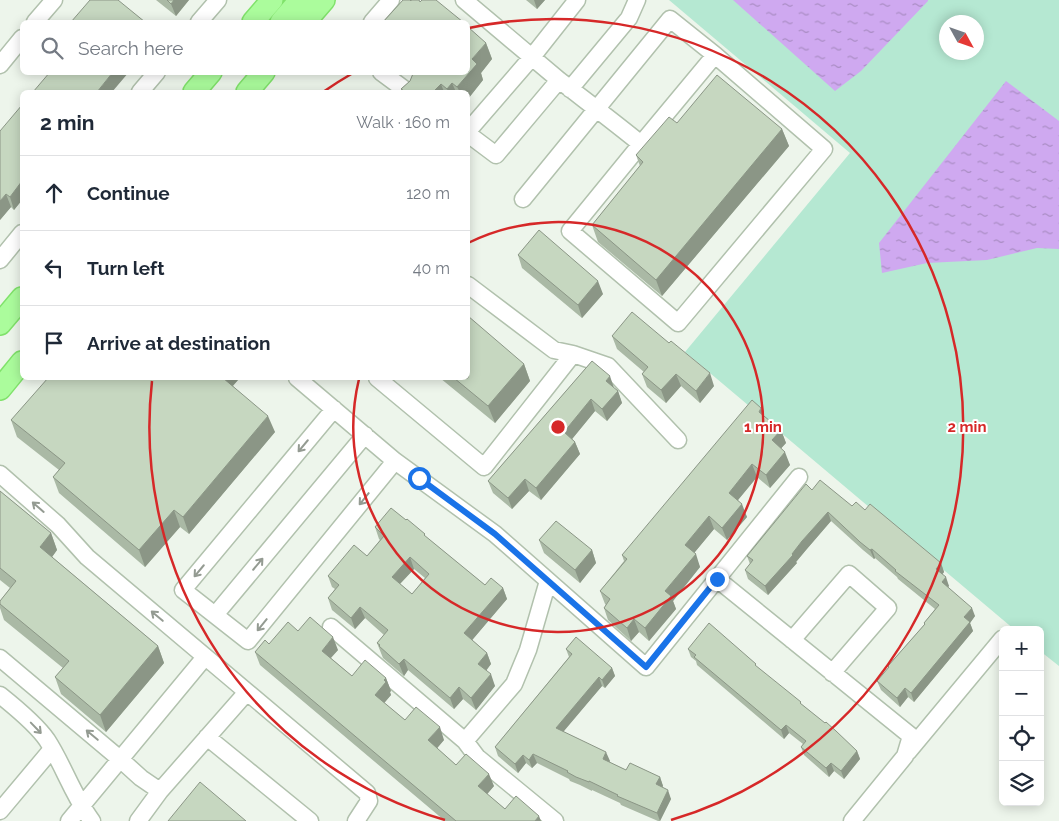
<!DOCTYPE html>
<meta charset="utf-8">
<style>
:root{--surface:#fff;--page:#f6f6f7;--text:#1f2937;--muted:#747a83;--line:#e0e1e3}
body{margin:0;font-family:Raleway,sans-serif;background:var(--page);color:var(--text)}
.controls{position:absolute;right:15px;bottom:15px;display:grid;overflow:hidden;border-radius:8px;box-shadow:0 2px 12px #0003}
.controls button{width:45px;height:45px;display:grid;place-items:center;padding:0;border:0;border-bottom:1px solid var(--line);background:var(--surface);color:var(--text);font:25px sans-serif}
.compass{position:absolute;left:939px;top:15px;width:45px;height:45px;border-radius:50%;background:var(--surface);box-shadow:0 2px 12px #0003;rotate:130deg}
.stop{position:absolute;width:15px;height:15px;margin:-11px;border:4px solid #1a73e8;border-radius:50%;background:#fff}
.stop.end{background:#1a73e8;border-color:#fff;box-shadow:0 1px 5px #0008}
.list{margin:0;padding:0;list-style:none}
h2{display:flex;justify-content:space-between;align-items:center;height:65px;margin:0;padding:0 20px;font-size:21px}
h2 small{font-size:16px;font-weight:400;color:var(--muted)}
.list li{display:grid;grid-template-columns:32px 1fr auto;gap:15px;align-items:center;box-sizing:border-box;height:75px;padding:0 20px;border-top:1px solid var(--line)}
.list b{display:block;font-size:19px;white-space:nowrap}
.list em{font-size:16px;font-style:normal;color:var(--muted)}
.icon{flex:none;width:28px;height:28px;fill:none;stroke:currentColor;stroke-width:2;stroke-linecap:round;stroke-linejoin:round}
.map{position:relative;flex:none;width:1059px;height:821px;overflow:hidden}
.search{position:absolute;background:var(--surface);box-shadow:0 2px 12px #0003;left:20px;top:20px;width:450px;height:55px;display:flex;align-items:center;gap:12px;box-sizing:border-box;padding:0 18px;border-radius:8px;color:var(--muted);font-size:19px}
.panel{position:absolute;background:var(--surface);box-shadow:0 2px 12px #0003;left:20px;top:90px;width:450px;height:290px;border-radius:8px}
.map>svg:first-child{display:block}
</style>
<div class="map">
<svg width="1059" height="821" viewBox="0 0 1059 821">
<defs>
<pattern id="water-ripples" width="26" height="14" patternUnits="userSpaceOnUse" patternTransform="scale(1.25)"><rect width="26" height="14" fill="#cfa9f0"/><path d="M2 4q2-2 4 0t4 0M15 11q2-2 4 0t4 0" fill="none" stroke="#a98cc3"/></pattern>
</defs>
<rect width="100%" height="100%" fill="#edf5eb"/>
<path fill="#b5e8d2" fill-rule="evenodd" d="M669,0H1059V666L1040,651V630H1015L685,352L850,153ZM946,22H976V52H946Z"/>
<path fill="url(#water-ripples)" d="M733,0H928V1L861,71L835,91Z
M1006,81L1059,121V249L1037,248L987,260L927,263L882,273L879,243Z"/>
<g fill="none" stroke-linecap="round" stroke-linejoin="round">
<defs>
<path id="minor" d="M464,0L559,80C586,101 614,122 641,144L570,231L678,323L824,149L715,55L670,19L523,199
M35,22L54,0
M199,22L218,0
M372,22L391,0
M0,65L22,38
M381,72L408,92
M570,89L629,18L637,0
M140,92L157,72
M468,131L532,57L577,0
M468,134L496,155L559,80
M641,144L715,55
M0,260L22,233
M468,285L554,350L573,354L608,366L678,440
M297,378L395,461L495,534L646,667L799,477
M377,378L484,467L573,354
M334,409L183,590L248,641L395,461
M0,474L58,525L87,557L367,793L369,801L356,821
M717,579L911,736L905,756L852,821
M548,581L528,650L514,684L465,741L477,757L555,821
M215,615L365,435
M331,627L465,741
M792,640L849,574L888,608L832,673
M0,658L120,759L141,778L160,791
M0,695C15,707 36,724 47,740C64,766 73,796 92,821
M207,737L310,821
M908,752L1002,639
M0,811L52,749
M69,821L205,657
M138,821L160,791L247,692"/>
<path id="major" d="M253,22L272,0
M281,22L300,0
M305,22L324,0
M194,92L211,72
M247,92L264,72
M0,324L22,298
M0,389L22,362"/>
</defs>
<use href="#minor" stroke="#b1c1ad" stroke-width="19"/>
<use href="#major" stroke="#80e26b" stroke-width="24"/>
<use href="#minor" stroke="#fff" stroke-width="16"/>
<use href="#major" stroke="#abfc9c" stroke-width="21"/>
</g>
<path fill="#aab9a5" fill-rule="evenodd" d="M156,0H189L176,16Z
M526,0H545L537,9Z
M486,43L492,59L481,73L483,80L468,99V92H403L401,89L410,81L414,73L413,72H468Z
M22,105V200L14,210L11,207L0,220Z
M677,123L782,129L789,146L662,296L598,242L592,225L640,166L636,155Z
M518,255L603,294L582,318L522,268Z
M612,336L714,386L700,403L681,386L666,403L647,387L642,374L644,372L617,349Z
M592,361L614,388L618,391L622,403L607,421L595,411L572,439L575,442L580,454L541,500L529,491L512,509L493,493L488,481Z
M524,364L530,381L495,423L440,378H468Z
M238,380L233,386L275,432L189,534L180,527L145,567L59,493L53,477L59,470L17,437L11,420Z
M764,416L781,430L786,443L781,448L790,465L770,488L757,477L738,500L747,517L727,540L714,529L694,553L700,567L673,601L676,609L649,641L639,632L631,641L608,620L604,608L606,605L605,604L600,591L624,561L622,555Z
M812,490L852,506L865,510L941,563L944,572L942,575L949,586L948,587L975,616L970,623L973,631L914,702L908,697L900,707L881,690L877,681L889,668L888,666L924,625V623L935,609L898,579L897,577L875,558L874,559L863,550L831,521L806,550L796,562L797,563L768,595L748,579L745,570L750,564L747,556Z
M0,491L51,533L57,550L52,557L158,646L164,663L106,732L61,694L55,677L63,668L4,620L0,608V601L10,588L0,580Z
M375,527L426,537L485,585L503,588L507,599L472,640L487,653L491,664L486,670L495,686L476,710L463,699L454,709L408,670L404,676L383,658L377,643L384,635L365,618L355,629L332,610L328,598L335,589L332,587L328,576L367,556L380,540L379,539ZM414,569L425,578L412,594L400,584Z
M539,540L592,550L596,563L580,583L544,553Z
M298,631L338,650L331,658L352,676L386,678L391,691L390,692L391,695L384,703L405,720L444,740L437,748L456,765L494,786L487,794L505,809L541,821H445L260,665L255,652L269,644Z
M566,649L612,668L615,676L605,688L602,686L563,731L610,761L609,762L626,770L660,777L663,786L662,787L671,799L660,821H658L621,805L620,803L592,790V791L580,785L570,781L569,779L537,763L532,768L526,763L518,773L498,756L495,747L569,657Z
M688,649L757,667L857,751L860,759L844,779L834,771L829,777L804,755L801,747L803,744L789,733L784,739L697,665L696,661L691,657Z"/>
<path fill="#8b9686" d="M174,0H189L176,16L171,4Z
M534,0H545L537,9Z
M486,43L492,59L481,73L483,80L468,99V92H460L457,87L472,59Z
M113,72H129L112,92H97Z
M452,83L456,92H448L447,89Z
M441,84L444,92H433Z
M782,129L789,146L662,296L656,280Z
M22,181V200L14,210L10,197Z
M6,194L11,207L0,220V201Z
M598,281L603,294L582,318L578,305Z
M524,364L530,381L495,423L488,406Z
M710,373L714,386L700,403L696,391Z
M676,374L681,386L666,403L661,390Z
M610,376L614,388L610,393L606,381Z
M222,378H237L238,380L227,392Z
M618,391L622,403L607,421L602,409Z
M591,399L595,411L568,444L564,432Z
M761,408L766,421L759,412Z
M268,416L275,432L189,534L183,517Z
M781,430L786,443L777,453L772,440Z
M575,442L580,454L541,500L536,488Z
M785,452L790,465L770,488L766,475Z
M752,464L757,477L733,506L729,493Z
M525,479L529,491L512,509L508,498Z
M742,504L747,517L727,540L722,528Z
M174,510L180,527L145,567L139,550Z
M828,512L831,521L806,550L796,562L797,563L768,595L765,586L802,541Z
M709,516L714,529L690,558L685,545Z
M51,533L57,550L47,564L40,547Z
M872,549L875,558L874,559L870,550Z
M592,550L596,563L580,583L575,570Z
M696,554L700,567L673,601L676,609L649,641L645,628L665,591Z
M410,557L414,569L396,588L392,577Z
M941,563L944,572L939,578L936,569Z
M946,577L949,586L945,591L942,582Z
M503,588L507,599L468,645L464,633Z
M360,607L365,618L355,629L351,618Z
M972,608L975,616L970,623L973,631L914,702L911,693L964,617Z
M634,619L639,632L631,641L627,628Z
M333,637L338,650L326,663L322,651Z
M158,646L164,663L106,732L100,715Z
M487,653L491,664L483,675L478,664Z
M404,659L408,670L404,676L399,664Z
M612,668L615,676L605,688L602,680Z
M491,674L495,686L476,710L471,698Z
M599,677L602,686L559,737L556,728Z
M386,678L391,691L390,692L391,695L380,708L375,695Z
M459,687L463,699L454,709L450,698Z
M905,688L908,697L900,707L897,698Z
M786,725L789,733L784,739L781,730Z
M440,727L444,740L433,753L428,740Z
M857,751L860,759L844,779L841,771Z
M606,752L610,761L606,768L603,759Z
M533,754L537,763L532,768L529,760Z
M523,755L526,763L518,773L515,764Z
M831,763L834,771L829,777L826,768Z
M489,774L494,786L483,799L478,786Z
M660,777L663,786L659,793L656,784Z
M668,790L671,799L660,821L657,813Z
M539,816L541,821H535Z"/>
<path fill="#c6d7c0" stroke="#8b9686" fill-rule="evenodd" d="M90,0H118L145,22H71Z
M167,0H174L171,4Z
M403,0H410L411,1V0H419L420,2L422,0H436L463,22H383Z
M468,27L486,43L472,59L477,64L457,87L452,83L447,89L441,84L433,92H406L401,89L410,81L412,76L414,72H468Z
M50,72H113L97,92H33Z
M717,75L782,129L656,280L592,225L643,162L636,155L669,117L677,123Z
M22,105V181L10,197L6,194L0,201V131Z
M539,230L598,281L578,305L518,255Z
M632,312L669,343L671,341L710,373L696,391L676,374L661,390L642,374L648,367L612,336Z
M468,316L524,364L488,406L454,378H468Z
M592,361L610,376L606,381L618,391L602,409L591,399L564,432L575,442L536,488L525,479L508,498L488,481Z
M48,378H223L268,416L183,517L174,510L139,550L53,477L65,463L11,420Z
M752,400L761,408L759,412L781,430L772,440L785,452L766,475L752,464L729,493L742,504L722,528L709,516L685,545L696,554L665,591L671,596L645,628L634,619L627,628L604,608L610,599L600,591L627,559L622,555Z
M820,480L852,506L856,502L865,510L870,504L941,563L936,569L946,577L942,582L972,608L964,617L970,622L911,693L905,688L897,698L877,681L889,667L888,666L925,624L924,623L939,605L895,571L896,570L872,549L870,550L860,542L828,512L802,541L792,554L793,555L765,586L745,570L753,560L747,556L806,484L812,490Z
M0,491L51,533L40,547L158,646L100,715L55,677L69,661L0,604V601L16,581L0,568Z
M391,508L406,520L407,519L425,534L424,535L485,585L491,578L503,588L464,633L487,653L478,664L491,674L471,698L459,687L450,698L404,659L399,664L379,646L380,645L377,643L388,630L360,607L351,618L328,598L339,585L328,576L354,545L367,556L384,536L375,527ZM410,557L429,574L412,594L392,577Z
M556,521L592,550L575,570L539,540Z
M310,617L333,637L322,651L352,676L365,660L386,678L384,680L386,682L375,695L405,720L416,707L440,727L428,740L456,765L466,754L489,774L478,786L505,809L516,796L539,816L535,821H456L255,652L265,640L269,644L288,622L298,631Z
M709,623L756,664L755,665L801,702L800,703L825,723L826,722L836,731L857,751L841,771L831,763L826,768L801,747L806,741L786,725L781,730L694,657L696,655L688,649Z
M576,637L612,668L602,680L599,677L556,728L606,752L603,759L626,770L630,763L660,777L656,784L668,790L657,813L617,796L618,795L589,781V782L576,777L567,772L568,771L533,754L529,760L523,755L515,764L495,747L572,654L566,649Z
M200,782L246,821H168Z"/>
<defs><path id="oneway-shaft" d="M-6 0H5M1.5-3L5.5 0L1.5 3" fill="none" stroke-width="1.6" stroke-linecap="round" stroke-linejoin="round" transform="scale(1.25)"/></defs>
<g stroke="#949b92">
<use href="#oneway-shaft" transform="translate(303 446) rotate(130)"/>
<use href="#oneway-shaft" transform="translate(364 499) rotate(129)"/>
<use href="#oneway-shaft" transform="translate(38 507) rotate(-139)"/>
<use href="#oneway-shaft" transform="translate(258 564) rotate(-50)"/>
<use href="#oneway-shaft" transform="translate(199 571) rotate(130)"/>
<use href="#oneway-shaft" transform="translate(157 616) rotate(-140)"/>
<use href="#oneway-shaft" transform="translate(262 625) rotate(129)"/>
<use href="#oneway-shaft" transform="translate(36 728) rotate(46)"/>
<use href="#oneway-shaft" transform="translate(92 735) rotate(-140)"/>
</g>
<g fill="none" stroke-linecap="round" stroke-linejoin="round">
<path stroke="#1a73e8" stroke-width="6" d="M419,478L495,534L646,667L717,579"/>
</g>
<g fill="none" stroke="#d62828" stroke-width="2.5">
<path d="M468 243A205 205 0 1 1 359 379"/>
<path d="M445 820A409 409 0 0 1 152 381M323 92A409 409 0 0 1 353 73M469 28A409 409 0 0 1 671 820"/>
</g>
<circle cx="558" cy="427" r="8" fill="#d62828" stroke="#fff" stroke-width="2.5"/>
<g font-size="15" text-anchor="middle" font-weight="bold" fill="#d62828" stroke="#fff" stroke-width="4" stroke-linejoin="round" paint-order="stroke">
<text x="763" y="432">1 min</text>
<text x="967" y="432">2 min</text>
</g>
</svg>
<div class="controls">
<button>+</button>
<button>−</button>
<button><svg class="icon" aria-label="locate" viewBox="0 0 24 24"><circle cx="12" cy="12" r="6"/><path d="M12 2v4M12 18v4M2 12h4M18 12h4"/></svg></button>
<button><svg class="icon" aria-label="layers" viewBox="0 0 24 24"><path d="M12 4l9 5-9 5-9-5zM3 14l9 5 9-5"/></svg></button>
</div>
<svg class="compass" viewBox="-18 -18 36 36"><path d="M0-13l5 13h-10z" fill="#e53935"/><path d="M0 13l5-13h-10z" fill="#747a83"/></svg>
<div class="stop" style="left:419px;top:478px"></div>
<div class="stop end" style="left:717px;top:579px"></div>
<div class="search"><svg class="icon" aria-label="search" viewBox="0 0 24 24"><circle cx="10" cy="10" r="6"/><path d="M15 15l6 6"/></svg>Search here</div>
<section class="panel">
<h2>2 min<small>Walk · 160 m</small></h2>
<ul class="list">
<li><svg class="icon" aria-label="ahead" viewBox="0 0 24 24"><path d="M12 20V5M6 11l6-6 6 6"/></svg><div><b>Continue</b></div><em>120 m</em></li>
<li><svg class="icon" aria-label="left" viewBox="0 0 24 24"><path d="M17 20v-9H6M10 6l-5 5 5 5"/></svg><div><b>Turn left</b></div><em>40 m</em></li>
<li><svg class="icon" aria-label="arrive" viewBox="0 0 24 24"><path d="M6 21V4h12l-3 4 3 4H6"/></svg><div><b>Arrive at destination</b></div></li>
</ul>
</section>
</div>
